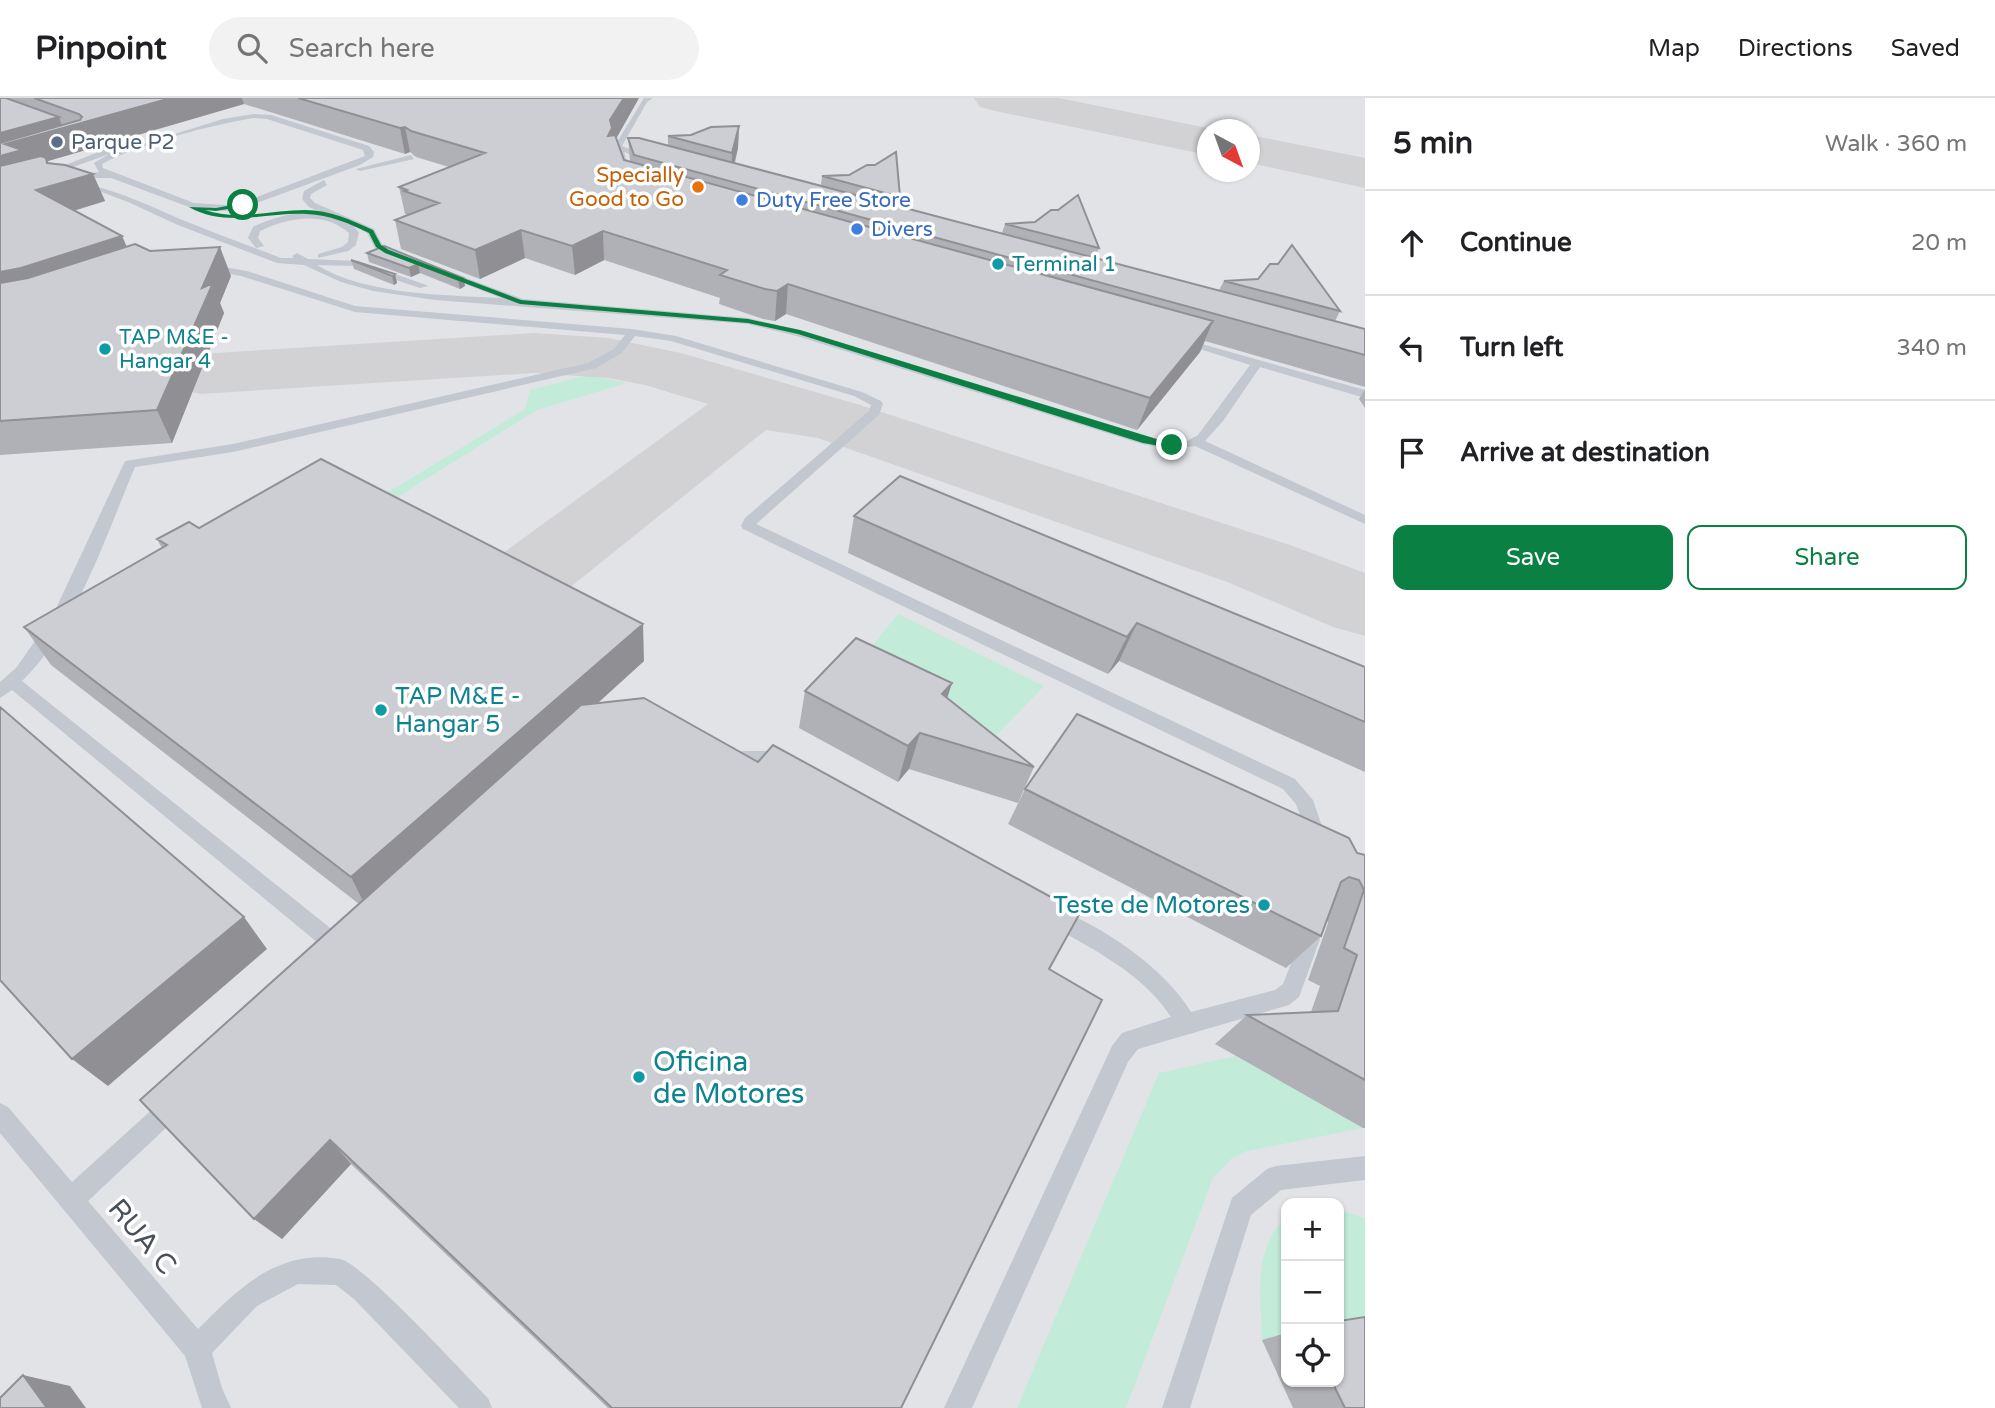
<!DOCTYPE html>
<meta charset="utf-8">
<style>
:root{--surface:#fff;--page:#f2f2f2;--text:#202124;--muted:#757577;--line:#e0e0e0;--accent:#0b8043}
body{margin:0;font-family:"Varela Round",sans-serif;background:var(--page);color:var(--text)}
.controls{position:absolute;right:21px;bottom:21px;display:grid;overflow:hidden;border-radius:14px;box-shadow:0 2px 5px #0004}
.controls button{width:63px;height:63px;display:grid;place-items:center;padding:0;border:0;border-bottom:2px solid var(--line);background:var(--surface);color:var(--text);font:35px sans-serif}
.compass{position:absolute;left:1197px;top:21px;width:63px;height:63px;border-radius:50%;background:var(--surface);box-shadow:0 2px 5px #0004;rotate:139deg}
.stop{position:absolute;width:21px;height:21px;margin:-16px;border:5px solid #0b8043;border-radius:50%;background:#fff}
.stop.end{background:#0b8043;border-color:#fff;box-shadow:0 2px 7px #0008}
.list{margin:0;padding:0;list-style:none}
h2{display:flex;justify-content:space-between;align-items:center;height:91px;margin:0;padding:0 28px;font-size:30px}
h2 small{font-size:23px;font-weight:400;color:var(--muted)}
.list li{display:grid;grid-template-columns:46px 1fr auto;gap:21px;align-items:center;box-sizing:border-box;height:105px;padding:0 28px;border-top:2px solid var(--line)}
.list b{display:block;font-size:26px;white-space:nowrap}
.list em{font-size:23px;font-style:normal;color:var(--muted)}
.actions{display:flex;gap:14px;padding:21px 28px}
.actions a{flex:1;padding:16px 0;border:2px solid var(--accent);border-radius:14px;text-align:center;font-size:24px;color:var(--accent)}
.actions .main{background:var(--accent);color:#fff}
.icon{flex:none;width:38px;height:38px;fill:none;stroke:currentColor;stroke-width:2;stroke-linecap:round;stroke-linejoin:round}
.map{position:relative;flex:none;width:1365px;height:1310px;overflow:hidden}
header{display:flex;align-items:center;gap:42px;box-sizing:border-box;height:98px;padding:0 35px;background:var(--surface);border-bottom:2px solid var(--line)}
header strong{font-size:33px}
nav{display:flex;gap:38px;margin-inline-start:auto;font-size:24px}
.search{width:490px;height:63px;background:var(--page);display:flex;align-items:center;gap:18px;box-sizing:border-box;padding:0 24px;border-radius:38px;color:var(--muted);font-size:26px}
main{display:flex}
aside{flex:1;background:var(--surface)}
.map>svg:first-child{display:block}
</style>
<header>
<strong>Pinpoint</strong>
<div class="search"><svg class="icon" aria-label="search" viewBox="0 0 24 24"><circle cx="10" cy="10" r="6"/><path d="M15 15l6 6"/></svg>Search here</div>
<nav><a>Map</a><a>Directions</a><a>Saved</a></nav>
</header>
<main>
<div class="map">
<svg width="1365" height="1310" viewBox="0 0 1365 1310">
<rect width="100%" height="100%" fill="#f2f0f0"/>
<path fill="#e2e3e7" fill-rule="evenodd" d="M0,0H1365V1310H0ZM1208,32H1250V74H1208ZM1286,1105H1339V1284H1286Z"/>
<path fill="#c3ebd9" d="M588,277L627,285L537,312L391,403L382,398L525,311L530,292Z
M898,516L1044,588L970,665L849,577Z
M1236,958L1363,1030L1247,1053L1231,1061L1213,1080L1126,1310H1017L1159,975Z
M1339,1112L1365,1120V1226L1339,1230Z
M1286,1119V1239L1262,1242C1261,1200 1252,1151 1286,1119Z"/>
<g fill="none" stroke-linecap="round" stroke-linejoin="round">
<path fill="#d2d2d4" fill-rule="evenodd" d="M974,0H1059L1217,32H1208V57L995,13L980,9Z
M1250,37L1365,60V90L1250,65Z
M535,235L608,240L681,255L860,307L1290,447L1365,475V538L1333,529L1230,485L818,340L766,332L543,511L512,520L481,511L468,491L481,471L708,306L645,287L608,280L535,275L200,296L176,290L166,276L176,262L200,256Z"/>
<path fill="#c2c7d0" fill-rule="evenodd" d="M644,0H653L647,4L622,48L656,62L649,64L624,54L628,67L621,69L614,49Z
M254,16L271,17L369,48L374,54L373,59L360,67L246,109L225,113L189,109L111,80H71L67,78L99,74L94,65L109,56L54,76L47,74L104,52H110V56L223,21ZM254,20L267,21L363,52L365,58L241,105L225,107L194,105L103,70L102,66C143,44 208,28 254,20Z
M411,57L414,61L360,73L356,71Z
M324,82L327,87L311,96L310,100L315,105L374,131L382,146L406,157V161H400L375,150L367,135L353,128L359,134L356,147L348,153L318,160V156L342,149L348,144L349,135C324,113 289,119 260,133L258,140L264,148L256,150L248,140L253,129C276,118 302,111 327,117L309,109L302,101L304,93Z
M78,85C117,91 149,108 185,123C217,136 249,148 281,160H294L292,158L297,155L308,161L358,163L429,188L420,190L354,168L317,167C365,197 445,197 501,200L439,176L437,174L442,171L523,201L748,220L804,233L1164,343H1187L1198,337L1250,267L1175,243L1184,241L1365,292V300L1260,269L1223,323L1205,343L1365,417V426L1195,348L1171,351L1142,346L797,238L748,226L435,202L373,193L341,184L304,167L277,165L178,127L128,104L99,93L75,90Z
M207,166L247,173L355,208L632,231L676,238L862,294L881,303L883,306L879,317L756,426L1295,681L1313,702L1327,743L1325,749L1318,751L1311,749L1296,706L1283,691L743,431L741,428L745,420L869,313L871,307L854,298L671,243L635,238L622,255L596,270L233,354L135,369C107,435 75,533 22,583L349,845L352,852L349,859L342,861L335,859L12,592L0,600V584L16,570L52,519L125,363L233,346L588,265L614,251L625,237L355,214L241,178L204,171V167Z
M725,653H767L790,661L793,666L790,671L784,673L766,667H725L719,665L716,660L719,655Z
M1052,809C1101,827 1164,869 1191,914L1275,892L1283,886L1307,824L1314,821L1321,824L1324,830L1299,899L1289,907L1138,951L1128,964L972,1310H944L1112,948L1122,935L1171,919C1142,874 1090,850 1045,824L1042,818L1045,812Z
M175,994L183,998L187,1006L183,1014L88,1103L198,1231C238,1191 278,1150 340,1161C363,1165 465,1277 488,1300L492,1310H459L354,1201L336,1187L298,1186L257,1208L212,1255L222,1290L231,1310H202L185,1258L0,1035V1005L8,1009L72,1084L167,998Z
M1365,1058V1082L1281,1092L1251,1117L1190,1310H1162L1232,1100L1267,1071L1276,1068Z"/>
</g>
<path fill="#b0b1b6" d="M0,0H639L616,41L624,62L630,63L628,40L668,47V38L691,37L739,28L738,50L735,65L821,87L822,78L900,99L898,108L1002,135L1005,126L1099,150L1095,160L1219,192L1224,183L1340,213L1335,223L1365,231V289L1205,243L1200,254L1137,332L786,216L775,223L763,221L719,206L720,200L604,162L575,177L525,160L480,181L401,151L395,122L408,117L405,116L399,89L449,69L416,59L410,54L405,56L244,6L48,63V65L93,76L105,103L74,113L122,138L126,148L150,153L231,178L220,205L224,215L172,345L0,357Z
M384,148L463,180L465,188L460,191L420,175L411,179L369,164L367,155Z
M351,162L395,176L397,185L394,187L354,171Z
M1365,291V310L1359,301Z
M854,418L1365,569V674L1119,563L1108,576L848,455Z
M199,430L644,563L598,605L1049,871L901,1310H608L351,1066L282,1141L359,806L51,567L24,529L162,450L157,441Z
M952,585L947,599L1034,669L1018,705L909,671L898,684L799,630L805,593Z
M1025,691L1365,757V1030H1363L1215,946L1247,917L1311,914L1320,888L1308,882L1328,825L1327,821L1321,838L1286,870L1008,726Z
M1286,1235V1284H1339L1365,1310H1293L1262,1242Z"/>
<path fill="#909094" d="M171,0H242L244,6L48,63L58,86L93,76L105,103L49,120L0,88V35L59,19L63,30Z
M624,0H639L613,46L608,38L610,22Z
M739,28L738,50L731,78L732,55Z
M405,29L410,54L405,56L400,30Z
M521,132L525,160L480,181L475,152Z
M603,133L604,162L575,177L572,148Z
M122,138L135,167L0,207V174Z
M220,149L231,178L220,205L224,215L172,345L157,312L202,190Z
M418,166L420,175L411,179L409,170Z
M395,176L397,185L394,187L392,178Z
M463,180L465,188L460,191L458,182Z
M788,186L786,216L775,223L777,193Z
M1213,223L1200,254L1137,332L1150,300Z
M1137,525L1119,563L1108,576L1127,539Z
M643,526L644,563L368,813L351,779Z
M952,585L940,622L942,596Z
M920,635L909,671L898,684L908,648Z
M244,819L267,851L108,988L72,961Z
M330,1042L351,1066L282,1141L254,1121Z
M23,1277L70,1288L86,1310H47Z"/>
<path fill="#cdced4" stroke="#909094" stroke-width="2" d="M0,0H6L59,19L0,35Z
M34,0H171L5,46L22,52L0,58V45L80,22L82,19L79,16Z
M298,0H624L610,22L612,30L608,38L615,37L624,62L1213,223L1150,300L788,186L777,193L765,191L720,177L727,172L603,133L572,148L521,132L475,152L395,122L439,105L404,93L407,92L399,89L485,55L411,33L405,29L400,30Z
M739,28L732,55L668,38L691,37L711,29Z
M628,40H639L1365,231V257L634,57Z
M896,54L900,99L822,78L849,77L867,67H875Z
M41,58L46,60L47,65L65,67L93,76L36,92L122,138L21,170L0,174V68Z
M1078,97L1099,150L1005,126L1035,124L1051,112H1058Z
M135,146L150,153L220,149L202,190L213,185L157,312L0,323V185L28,180Z
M1292,147L1340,213L1224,183L1258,181L1270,166H1278Z
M384,148L463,180L458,182L418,166L409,170L367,155Z
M351,162L395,176L392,178Z
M321,361L643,526L351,779L24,529L167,447L157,441L189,424L199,430Z
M900,378L1365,569V624L1137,525L1127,539L854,418Z
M856,540L952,585L942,596L1034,669L920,635L908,648L805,593Z
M644,600L758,664L773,647L1080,815L1049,871L1102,902L901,1310H612L330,1042L254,1121L140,1002L581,607Z
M0,609L244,819L72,961L0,882Z
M1077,616L1349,740L1357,755L1365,757V982L1247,917L1338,913L1357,857L1344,850L1364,792L1359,782L1349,779L1341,784L1321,838L1025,691Z
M1365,1219V1310H1345L1332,1284H1339V1223Z
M23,1277L47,1310H0V1300Z"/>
<path fill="#0b8043" d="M243,105L245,108L216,113L205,112C236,123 272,112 305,112C330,112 351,122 373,132L381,147L389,152L521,202L748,221L800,232L1176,347L1172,350L1143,345L798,236L748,225L520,206L385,155L376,149L369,135C348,125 330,117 307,116C268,114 225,130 189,109L216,110Z"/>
<circle fill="#5c6f8a" stroke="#fff" stroke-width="2.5" cx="57" cy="44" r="7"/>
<circle fill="#e8710a" stroke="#fff" stroke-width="2.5" cx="698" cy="89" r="7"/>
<g fill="#3f7fe0" stroke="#fff" stroke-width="2.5">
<circle cx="742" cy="102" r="7"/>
<circle cx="857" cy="131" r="7"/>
</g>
<g fill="#0f9aa8" stroke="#fff" stroke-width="2.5">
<circle cx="998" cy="166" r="7"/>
<circle cx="105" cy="251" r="7"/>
<circle cx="381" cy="612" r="7"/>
<circle cx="1264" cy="807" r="7"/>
<circle cx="639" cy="979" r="7"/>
</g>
<g text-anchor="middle" stroke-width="7" stroke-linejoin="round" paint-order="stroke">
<g font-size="21" fill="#4e5e75" stroke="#fff" text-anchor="start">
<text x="71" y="51">Parque P2</text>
</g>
<g font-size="21" fill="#c56008" stroke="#fff" text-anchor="end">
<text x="684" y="84">Specially<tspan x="684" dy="24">Good to Go</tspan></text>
</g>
<g font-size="21" fill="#366cbe" stroke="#fff" text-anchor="start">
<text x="756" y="109">Duty Free Store</text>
<text x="871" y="138">Divers</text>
</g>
<g font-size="21" fill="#0d838f" stroke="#fff" text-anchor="start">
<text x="1012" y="173">Terminal 1</text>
<text x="119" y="246">TAP M&amp;E -<tspan x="119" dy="24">Hangar 4</tspan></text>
</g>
<g font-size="24" fill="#0d838f" stroke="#fff" text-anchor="start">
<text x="395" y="606">TAP M&amp;E -<tspan x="395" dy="28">Hangar 5</tspan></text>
<text x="1250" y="815" text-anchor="end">Teste de Motores</text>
</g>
<g font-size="28" fill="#0d838f" stroke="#fff" text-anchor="start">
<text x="653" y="973">Oficina<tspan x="653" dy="32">de Motores</tspan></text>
</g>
<g font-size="28" fill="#49505b" stroke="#fff">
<text transform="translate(143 1138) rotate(50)" y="10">RUA C</text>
</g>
</g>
</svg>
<div class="controls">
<button>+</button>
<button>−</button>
<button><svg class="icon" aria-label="locate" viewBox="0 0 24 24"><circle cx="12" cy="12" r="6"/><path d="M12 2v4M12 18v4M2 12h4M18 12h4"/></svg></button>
</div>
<svg class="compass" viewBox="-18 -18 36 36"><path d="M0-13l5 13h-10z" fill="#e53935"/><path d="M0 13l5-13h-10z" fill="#757577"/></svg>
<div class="stop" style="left:243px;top:107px"></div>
<div class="stop end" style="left:1172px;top:347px"></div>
</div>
<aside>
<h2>5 min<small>Walk · 360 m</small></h2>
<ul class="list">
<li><svg class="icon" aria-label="ahead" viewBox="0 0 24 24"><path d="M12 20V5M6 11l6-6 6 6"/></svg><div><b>Continue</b></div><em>20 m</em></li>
<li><svg class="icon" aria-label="left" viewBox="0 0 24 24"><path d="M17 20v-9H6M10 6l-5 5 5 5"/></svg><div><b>Turn left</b></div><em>340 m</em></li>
<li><svg class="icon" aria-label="arrive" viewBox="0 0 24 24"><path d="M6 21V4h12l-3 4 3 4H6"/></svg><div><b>Arrive at destination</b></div></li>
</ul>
<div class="actions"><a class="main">Save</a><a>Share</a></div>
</aside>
</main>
